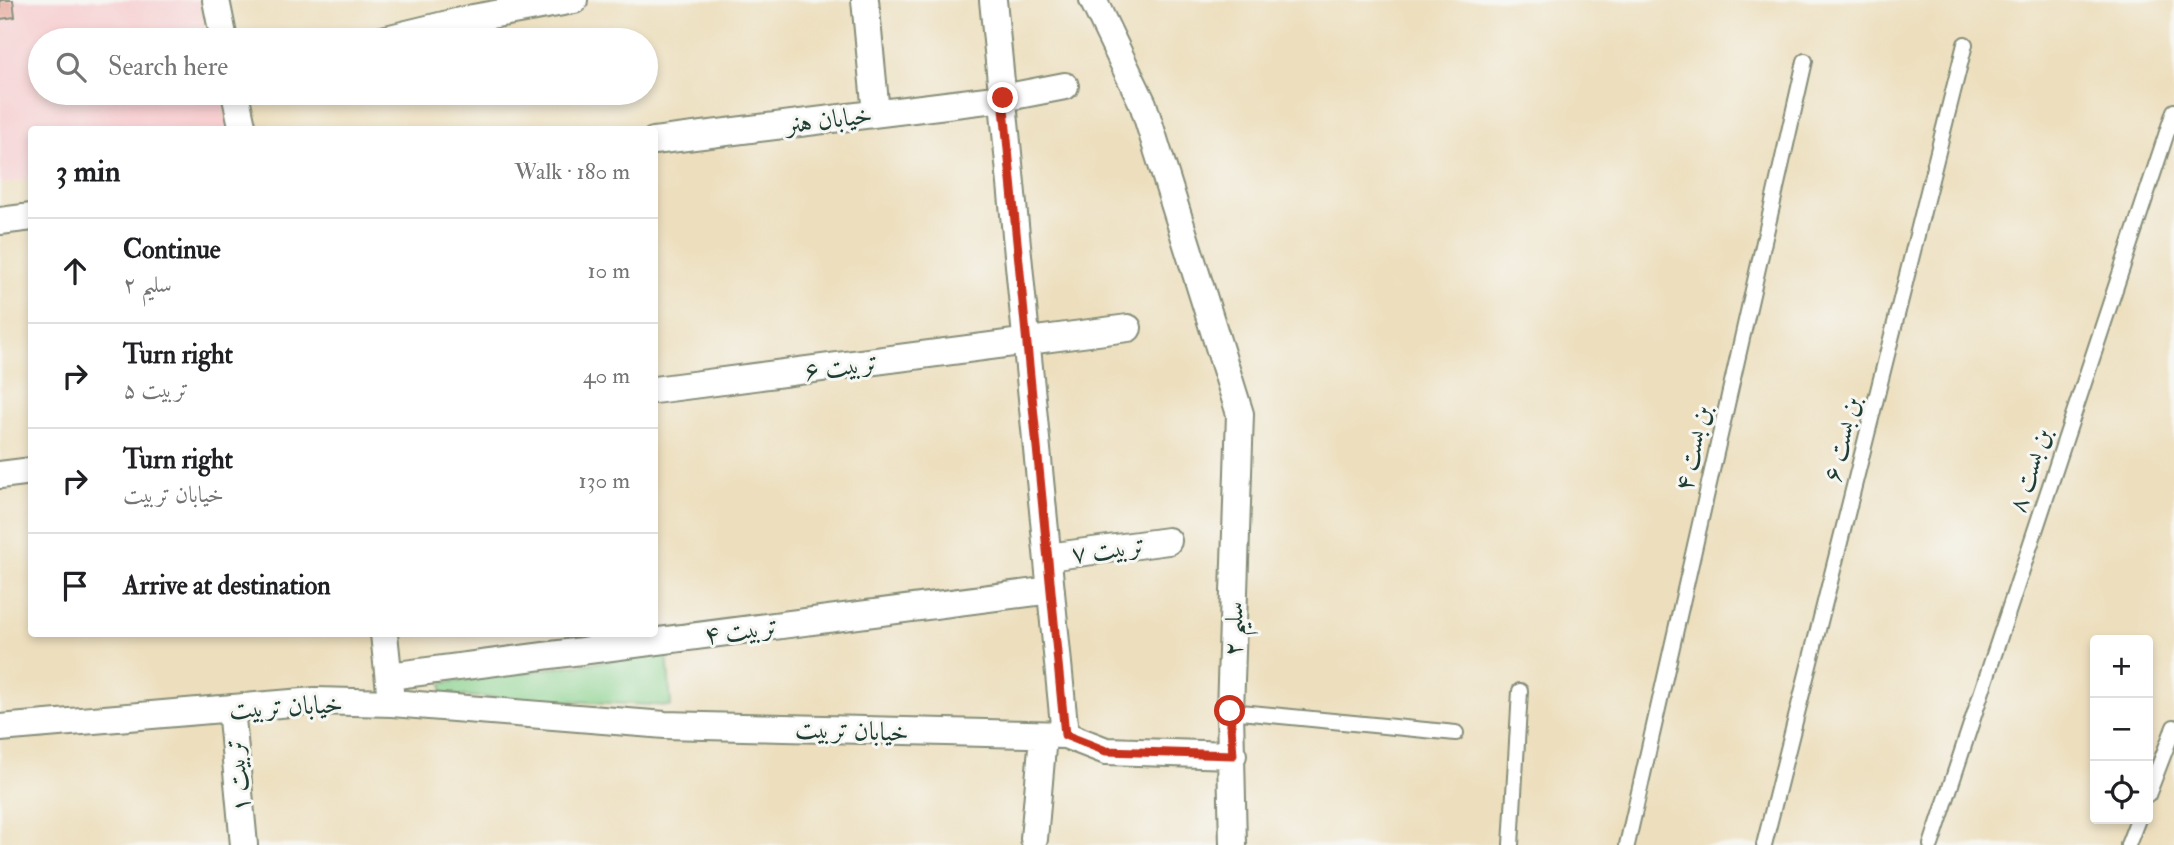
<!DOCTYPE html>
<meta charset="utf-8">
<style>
:root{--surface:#fff;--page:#f6f6f6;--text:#202124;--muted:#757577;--line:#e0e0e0}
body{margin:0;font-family:"IM FELL Double Pica",Amiri,serif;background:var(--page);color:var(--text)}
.controls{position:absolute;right:21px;bottom:21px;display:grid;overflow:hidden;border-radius:7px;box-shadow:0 4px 10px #0003}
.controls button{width:63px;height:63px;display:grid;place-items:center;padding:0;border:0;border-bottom:2px solid var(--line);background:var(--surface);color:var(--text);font:35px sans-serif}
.stop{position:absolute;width:21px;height:21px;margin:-16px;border:5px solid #c8321e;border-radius:50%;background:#fff}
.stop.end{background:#c8321e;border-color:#fff;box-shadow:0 2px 7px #0008}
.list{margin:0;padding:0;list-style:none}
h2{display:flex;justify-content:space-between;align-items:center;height:91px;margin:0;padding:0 28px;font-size:30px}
h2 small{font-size:23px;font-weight:400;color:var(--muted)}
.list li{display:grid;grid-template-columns:46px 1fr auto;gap:21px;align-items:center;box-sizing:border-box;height:105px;padding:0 28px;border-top:2px solid var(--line)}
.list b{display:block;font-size:26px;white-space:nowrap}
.list p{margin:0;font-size:23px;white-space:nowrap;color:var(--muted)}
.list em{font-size:23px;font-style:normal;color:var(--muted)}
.icon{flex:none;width:38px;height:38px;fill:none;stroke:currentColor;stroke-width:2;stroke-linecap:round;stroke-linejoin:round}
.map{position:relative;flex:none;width:2174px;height:845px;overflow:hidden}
.search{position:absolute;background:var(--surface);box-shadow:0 4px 10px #0003;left:28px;top:28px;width:630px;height:77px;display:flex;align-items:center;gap:18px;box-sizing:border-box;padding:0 24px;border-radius:38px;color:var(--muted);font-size:26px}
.panel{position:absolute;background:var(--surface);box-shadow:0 4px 10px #0003;left:28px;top:126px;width:630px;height:511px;border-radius:7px}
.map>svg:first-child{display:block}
</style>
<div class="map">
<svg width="2174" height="845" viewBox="0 0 2174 845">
<rect width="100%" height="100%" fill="#f6f6f2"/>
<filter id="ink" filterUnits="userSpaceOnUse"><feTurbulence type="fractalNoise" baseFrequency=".0143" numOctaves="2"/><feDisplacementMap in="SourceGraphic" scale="14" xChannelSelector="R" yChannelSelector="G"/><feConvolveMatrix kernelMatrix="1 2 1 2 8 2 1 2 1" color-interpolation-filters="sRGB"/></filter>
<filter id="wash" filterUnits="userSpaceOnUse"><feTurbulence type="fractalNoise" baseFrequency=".00686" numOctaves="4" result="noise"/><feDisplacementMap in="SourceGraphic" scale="28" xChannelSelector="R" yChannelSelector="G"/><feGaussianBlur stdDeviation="1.57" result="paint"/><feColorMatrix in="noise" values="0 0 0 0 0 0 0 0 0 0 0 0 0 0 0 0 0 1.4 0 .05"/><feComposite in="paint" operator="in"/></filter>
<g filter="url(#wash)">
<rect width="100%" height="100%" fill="#eddfbe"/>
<path fill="#f7cfd1" d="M0,0H199L208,40H40V93H221L230,129L32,130L31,179L0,184Z"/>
<path fill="#89d28d" stroke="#548860" stroke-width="2" d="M667,653L671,706L442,695V683Z"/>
<g id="blocks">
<path fill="#e6a295" d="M0,0H13L15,17L0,19Z"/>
</g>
</g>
<g filter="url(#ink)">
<use href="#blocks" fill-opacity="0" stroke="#868e79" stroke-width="2"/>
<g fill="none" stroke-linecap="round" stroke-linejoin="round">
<defs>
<path id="lane" d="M1230,711L1456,733
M2148,795L2174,727
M1511,845L1520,691
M1627,845L1805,61
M1764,845L1965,44
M1931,845L2174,111
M2128,845L2138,819"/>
<path id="street" d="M216,0L224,40
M865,0L876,113
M993,0L1065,735
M1093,0L1143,104L1240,414L1230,711L1233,845
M382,40L473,18L574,0
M235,93L243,130
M654,141L1003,98L1065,86
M0,221L32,217
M654,390L1128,328
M0,475L32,471
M1048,557L1168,541
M384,634L390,691
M389,676L1051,590
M231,708L244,845
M0,728L315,701L392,703L665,725L1065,735L1106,751L1233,755
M1034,839L1043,736"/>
</defs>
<use href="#lane" stroke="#868e79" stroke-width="18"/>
<use href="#street" stroke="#868e79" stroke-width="30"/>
<use href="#lane" stroke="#fff" stroke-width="14"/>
<use href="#street" stroke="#fff" stroke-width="26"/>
</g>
</g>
<g fill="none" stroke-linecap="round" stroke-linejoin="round" filter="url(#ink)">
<path stroke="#c8321e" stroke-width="9" d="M1003,98L1065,735L1106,751L1233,755L1230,711"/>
</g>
<g text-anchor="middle" stroke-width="6" stroke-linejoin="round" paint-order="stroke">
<g font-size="26" fill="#1f3d34" stroke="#f6f6f2">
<text transform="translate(829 119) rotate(-7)" y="9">خیابان هنر</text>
<text transform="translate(841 366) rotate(-7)" y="9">تربیت ۶</text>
<text transform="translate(1841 439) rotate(-76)" y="9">بن بست ۶</text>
<text transform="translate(1692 448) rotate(-77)" y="9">بن بست ۴</text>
<text transform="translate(2029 470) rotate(-72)" y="9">بن بست ۸</text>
<text transform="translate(1108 549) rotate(-7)" y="9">تربیت ۷</text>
<text transform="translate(1233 629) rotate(-88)" y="9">سلیم ۲</text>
<text transform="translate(741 630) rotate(-7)" y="9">تربیت ۴</text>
<text transform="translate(286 706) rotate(-3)" y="9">خیابان تربیت</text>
<text transform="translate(852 730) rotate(2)" y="9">خیابان تربیت</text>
<text transform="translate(237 776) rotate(-96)" y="9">تربیت ۱</text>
</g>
</g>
</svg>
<div class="controls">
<button>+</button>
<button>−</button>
<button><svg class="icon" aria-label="locate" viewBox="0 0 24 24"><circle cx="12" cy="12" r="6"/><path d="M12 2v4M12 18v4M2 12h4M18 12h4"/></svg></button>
</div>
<div class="stop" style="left:1230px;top:711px"></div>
<div class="stop end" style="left:1003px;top:98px"></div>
<div class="search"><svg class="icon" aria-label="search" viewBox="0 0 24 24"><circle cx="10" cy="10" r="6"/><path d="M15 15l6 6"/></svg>Search here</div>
<section class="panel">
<h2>3 min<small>Walk · 180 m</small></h2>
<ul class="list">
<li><svg class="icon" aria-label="ahead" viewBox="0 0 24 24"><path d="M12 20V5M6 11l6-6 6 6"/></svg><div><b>Continue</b><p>سلیم ۲</p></div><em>10 m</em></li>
<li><svg class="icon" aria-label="right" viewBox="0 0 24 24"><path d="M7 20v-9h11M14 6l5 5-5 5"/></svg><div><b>Turn right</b><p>تربیت ۵</p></div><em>40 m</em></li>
<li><svg class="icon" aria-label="right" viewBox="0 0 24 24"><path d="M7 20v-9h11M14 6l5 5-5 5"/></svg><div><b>Turn right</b><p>خیابان تربیت</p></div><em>130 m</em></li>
<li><svg class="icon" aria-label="arrive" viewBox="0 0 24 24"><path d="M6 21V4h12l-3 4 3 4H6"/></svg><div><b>Arrive at destination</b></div></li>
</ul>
</section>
</div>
